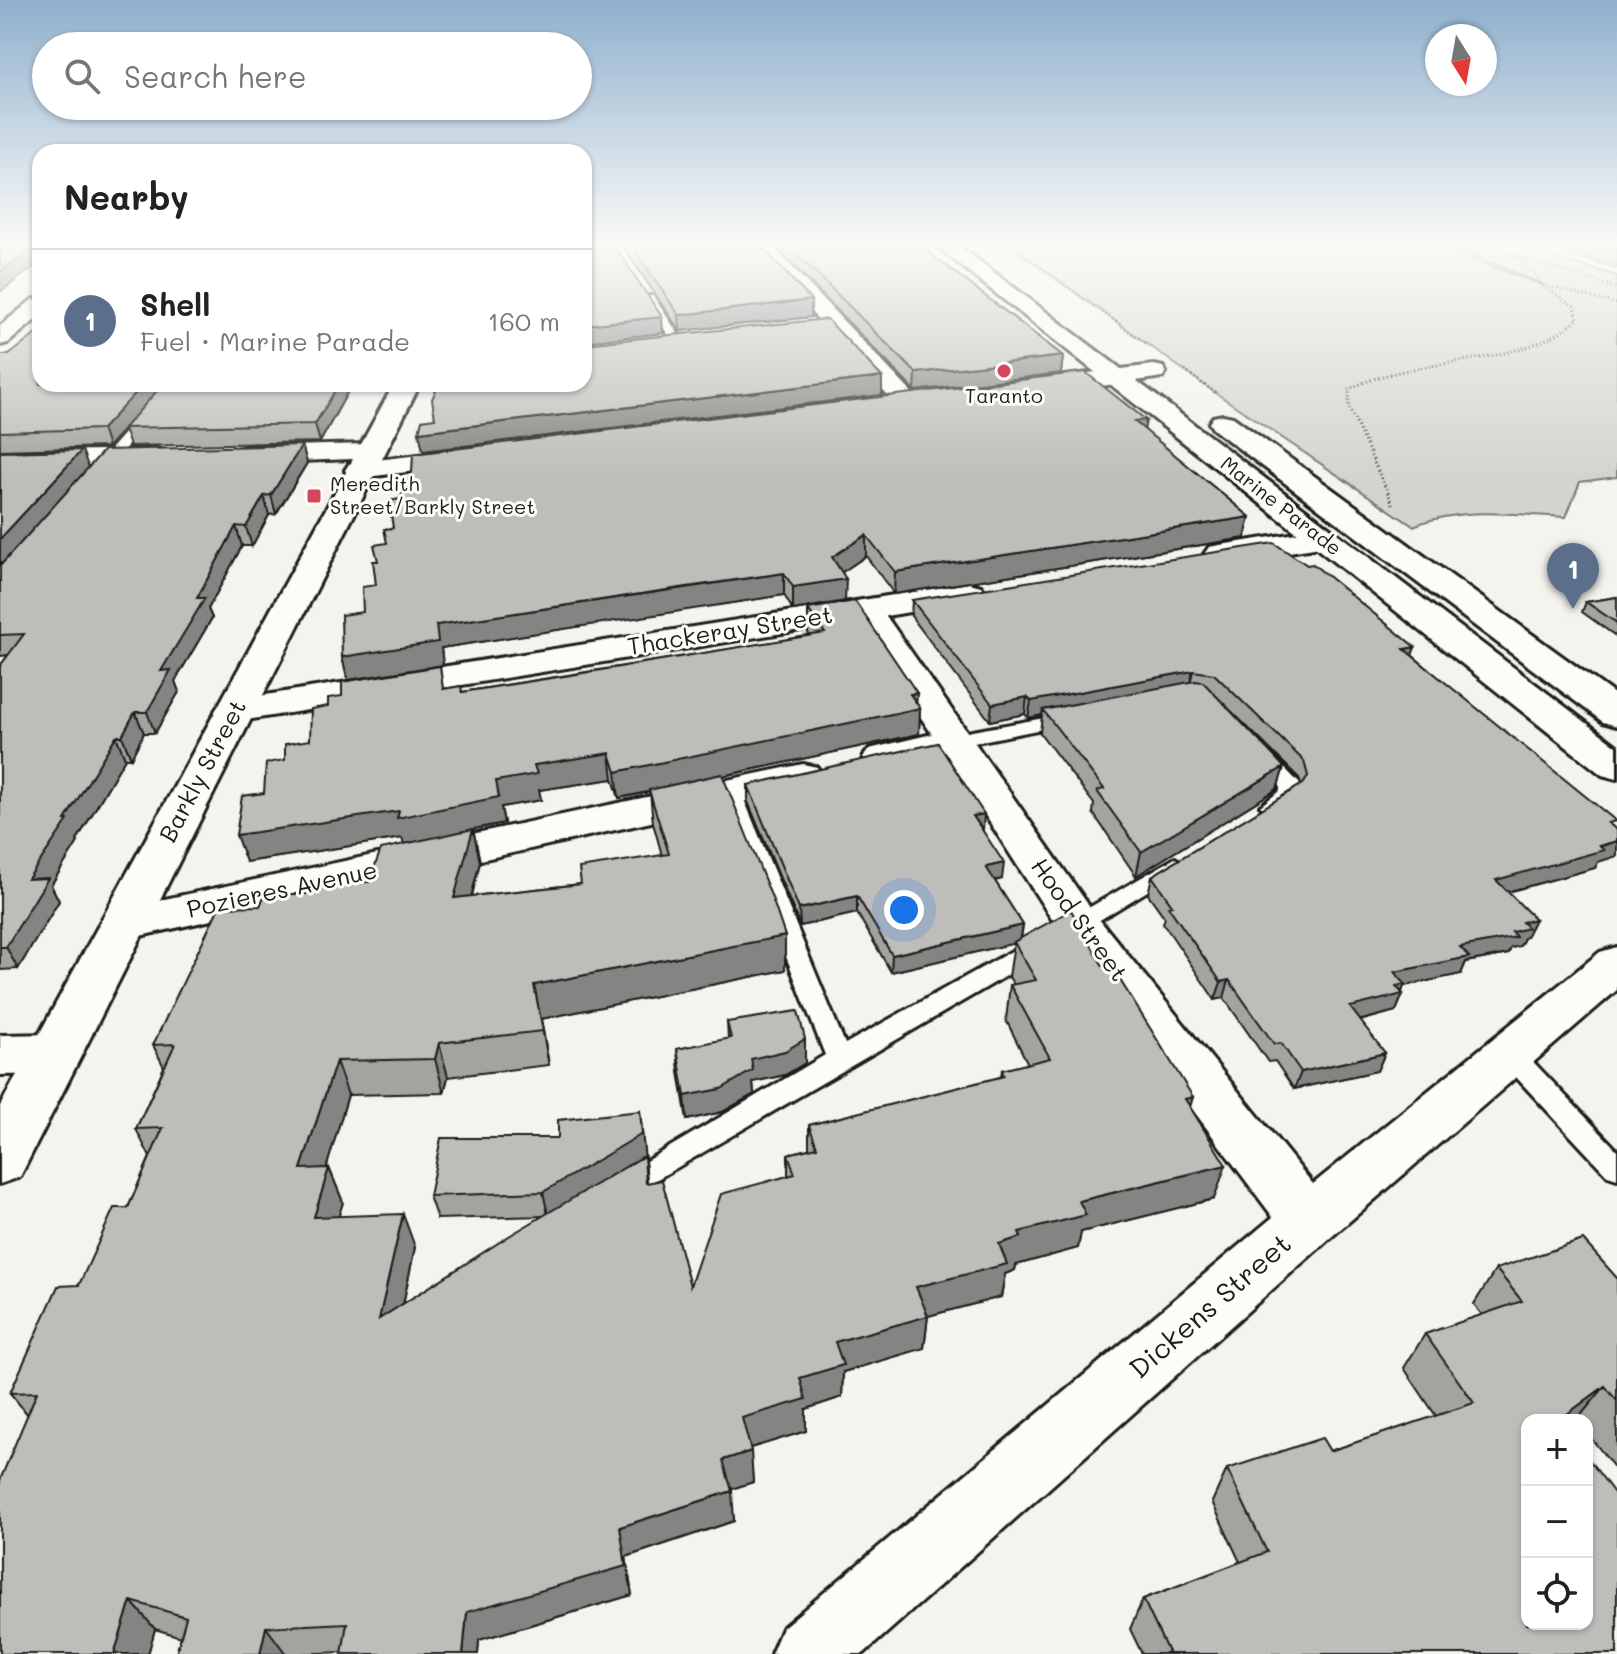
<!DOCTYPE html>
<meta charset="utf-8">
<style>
:root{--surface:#fff;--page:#f2f2f2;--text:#222;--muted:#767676;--line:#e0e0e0;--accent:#db2777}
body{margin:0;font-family:Mali,sans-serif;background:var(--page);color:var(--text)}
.controls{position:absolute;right:24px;bottom:24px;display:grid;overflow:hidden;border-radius:16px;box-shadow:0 2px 6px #0004}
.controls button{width:72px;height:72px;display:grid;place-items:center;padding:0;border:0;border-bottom:2px solid var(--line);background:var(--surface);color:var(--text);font:40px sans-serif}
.compass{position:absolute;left:1425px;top:24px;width:72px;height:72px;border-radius:50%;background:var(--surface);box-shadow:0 2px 6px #0004;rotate:169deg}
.you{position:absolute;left:904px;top:910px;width:28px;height:28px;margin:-20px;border:6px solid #fff;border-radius:50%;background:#1a73e8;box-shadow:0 0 0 12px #1a73e833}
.badge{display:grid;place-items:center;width:52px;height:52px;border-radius:50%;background:var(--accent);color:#fff;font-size:26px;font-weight:700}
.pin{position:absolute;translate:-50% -66px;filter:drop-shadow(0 2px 4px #0008)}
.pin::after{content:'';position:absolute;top:42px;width:28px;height:24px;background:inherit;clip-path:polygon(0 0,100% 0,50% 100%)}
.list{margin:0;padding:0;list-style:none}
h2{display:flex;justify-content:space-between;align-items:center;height:104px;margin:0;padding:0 32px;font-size:34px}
h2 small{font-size:26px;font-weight:400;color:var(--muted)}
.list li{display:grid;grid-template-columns:52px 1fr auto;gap:24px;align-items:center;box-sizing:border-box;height:144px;padding:0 32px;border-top:2px solid var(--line)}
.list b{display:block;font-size:30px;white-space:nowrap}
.list p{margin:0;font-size:26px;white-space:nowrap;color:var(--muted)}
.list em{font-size:26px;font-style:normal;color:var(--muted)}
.icon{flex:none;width:44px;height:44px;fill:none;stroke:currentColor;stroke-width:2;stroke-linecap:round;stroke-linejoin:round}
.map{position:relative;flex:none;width:1617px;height:1654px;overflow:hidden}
.search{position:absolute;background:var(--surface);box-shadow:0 2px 6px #0004;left:32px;top:32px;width:560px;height:88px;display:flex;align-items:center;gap:20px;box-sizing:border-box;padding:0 28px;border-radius:44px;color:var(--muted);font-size:30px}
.panel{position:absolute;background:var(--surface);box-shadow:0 2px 6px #0004;left:32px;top:144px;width:560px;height:248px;border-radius:24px}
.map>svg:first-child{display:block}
</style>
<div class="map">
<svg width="1617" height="1654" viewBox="0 0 1617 1654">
<rect width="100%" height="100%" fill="#f4f3ee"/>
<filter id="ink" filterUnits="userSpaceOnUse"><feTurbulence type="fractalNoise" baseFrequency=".0125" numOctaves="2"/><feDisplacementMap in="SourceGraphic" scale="16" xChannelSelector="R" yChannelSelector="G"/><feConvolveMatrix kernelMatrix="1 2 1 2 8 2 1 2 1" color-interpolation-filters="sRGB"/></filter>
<g filter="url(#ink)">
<path fill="#d4d3cf" stroke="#787876" stroke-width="2" d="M1010,245H1433L1544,285L1450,245H1513L1617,276V477L1580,482L1566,517C1515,515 1461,506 1413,526L1207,387Z"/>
<path fill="#abaaa6" stroke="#72716f" stroke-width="2" d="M1534,245H1617V268Z"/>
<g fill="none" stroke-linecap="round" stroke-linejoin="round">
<defs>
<path id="lane" d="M645,296H653L684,342L682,344H674L644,298Z
M168,384H180L105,472H95V466Z
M1066,714L1075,719L1072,723L956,746L947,740L956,734Z
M1263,751L1270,753L1300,784L1297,798L1270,812L1260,806L1280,791V785L1254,757Z
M731,786L741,792L845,1044L1026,943H1042L1045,949L1042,955L623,1199L614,1196L610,1188L614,1180L825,1055L721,792Z
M1175,858L1185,865L1182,870L1080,932H1064L1061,927L1064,922Z
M1511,1046L1520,1048L1617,1150V1179L1608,1176L1502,1062L1499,1055L1502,1048Z"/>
<path id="street" d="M750,245H771L917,398L921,403L917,408H899Z
M40,298V316L8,343L0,345V326L32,300Z
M1154,365L1163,367L1166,372L1163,377L1040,395L1031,392L1027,387L1031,382L1040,379Z
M369,444L379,446L383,452L379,458L246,463L236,461L232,455L236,449L246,447Z
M156,449L166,451L170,457L166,463L0,468V452Z
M470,449L480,451L484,457L480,463L359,478L349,476L345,470L349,464L359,462Z
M1322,529L1333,531L1337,538L1333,545L1220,563L1209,561L1204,554L1209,547L1220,545Z
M969,583L981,586L986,593L981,600L886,616L1094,913L1313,1184L1600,952L1617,947V990L1329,1239L863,1654H771L782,1628L1273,1217L1062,935L946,754L883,769L869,765L863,757L869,749L932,734L856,621L234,722L221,719L215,711L221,703L234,700Z
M803,764L817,767L823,776L817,785L122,940L106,935L99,924L106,913L122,908Z
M55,1034L73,1040L80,1054L73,1068L55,1074L0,1075V1035Z"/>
<path id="secondary" d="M394,384H420L20,1177L0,1184V1106Z"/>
<path id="primary" d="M935,245H958L1617,746V779L1602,775Z
M1223,415L1233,417L1617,696V726L1603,722L1213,429L1209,423L1213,417Z"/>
</defs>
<use href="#lane" stroke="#1c1c1c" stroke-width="6"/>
<use href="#street" stroke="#1c1c1c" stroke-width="6"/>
<use href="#secondary" stroke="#1c1c1c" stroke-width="6"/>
<use href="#primary" stroke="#1c1c1c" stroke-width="6"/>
<path stroke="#1c1c1c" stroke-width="3" stroke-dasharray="1 3" stroke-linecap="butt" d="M1008,245L1147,344
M1441,245L1539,284L1617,304
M1481,245L1617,288
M1185,371L1216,393
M936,389L1009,380
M1393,504L1349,408V389C1419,354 1520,370 1578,319L1575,307L1539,284L1538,278L1518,255"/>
<use href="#lane" fill="#fdfcf7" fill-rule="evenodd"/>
<use href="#street" fill="#fdfcf7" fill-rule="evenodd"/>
<use href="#secondary" fill="#fdfcf7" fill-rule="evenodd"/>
<use href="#primary" fill="#fdfcf7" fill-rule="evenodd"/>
</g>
<path fill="#a3a3a0" stroke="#1c1c1c" stroke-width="2" fill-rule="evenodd" d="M622,245H760L811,300V317L680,331Z
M774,245H919L1063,356L1061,373L915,391Z
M0,355L40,384H352L320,442L130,446L124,429L108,447L0,450Z
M1146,420L1144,430L1250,517L1245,538L894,594L866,556L842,572L845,601L793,610L784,595L682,610L441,648L443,665L348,680L342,657L376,585Z
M302,445L307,463L276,514L269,515L252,546H242L208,609L212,618L175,681L179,692L155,733H144L131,758H125L77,840L78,842L51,885L59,901L18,969L0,970V666L8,655L0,656V452L88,468Z
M1617,597V637L1582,612L1586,602Z
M912,600L1415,647L1412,655L1613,827L1595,868L1508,892L1526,937L1524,938L1520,946L1511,948L1508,954L1466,962L1461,974L1404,986L1402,992L1403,994L1396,1011L1360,1021L1385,1053L1377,1071L1294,1089L1275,1061L1268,1062L1224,998L1215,1000L1163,923L1165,918L1148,894L1152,876L1301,785L1299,778L1210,690L1284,767L1277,789L1136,876L1093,813L1094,804L1040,733L1042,715L1028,718L1025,714L990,721L911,616Z
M808,609L916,703L920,708L919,734L723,776L785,970L541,1019L549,1065L448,1077L444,1093L348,1095L326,1168H329L343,1202L338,1216L415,1247L403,1304L543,1216L437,1219L429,1196L558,1138L640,1111L647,1183L690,1286L788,1176V1154L809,1149V1125L1001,1077L1002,1070L1028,1064L1006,1020L1010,985H1014L1009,977L1014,943L891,972L857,913L800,926L748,802V785L982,830L1002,879L995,881L1023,925L1021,939L1103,966L1190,1107L1214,1199L1081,1232L1078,1248L1016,1265L1015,1270L1005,1274L1001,1297L928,1316L924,1348L843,1372L842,1397L806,1409V1431L750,1448L753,1482L731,1489L734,1521L626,1557L632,1595L479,1640L478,1654H342L343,1652L296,1654H176L181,1637L155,1629L148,1654H0L28,1415L10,1393L128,1208L150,1157L136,1129L164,1067L153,1045L260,906L306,894L369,882L404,844L402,838L246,862L264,793L285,760L310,740L445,688L462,692L810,636L808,633ZM613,779L619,798L650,792L653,823L662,855L581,884L472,896L480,862L473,829L504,823L501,807L541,800L539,790Z
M727,1022L805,1063L785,1075L753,1082L754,1094L722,1112L687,1120L679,1072L677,1049L728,1039Z
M1496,1269L1617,1278V1471L1587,1433V1420H1527L1617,1654H1142L1130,1629L1143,1599L1240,1562L1212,1502L1227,1469L1330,1451L1436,1416L1404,1368L1425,1334L1482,1315L1474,1304Z"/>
<path fill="#858482" stroke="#1c1c1c" stroke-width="2" d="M38,245H40V262L0,292V272Z
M811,300V317L680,331L679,315Z
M662,317L663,333L584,342V325Z
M1063,356L1061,373L915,391L916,373Z
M882,377V395L423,451L419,432Z
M144,384H165L108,447L102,429Z
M339,384H352L320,442L315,424Z
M1146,420L1142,439L1134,421Z
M302,445L307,463L276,514L271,495Z
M82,450L89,469L0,568V539Z
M264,496L269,515L252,546L246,527Z
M1250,517L1245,538L894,594L895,572Z
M236,526L242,546L208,609L212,618L175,681L179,692L155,733L147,712L161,671L197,598Z
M866,535V556L832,579V557Z
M784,573V595L441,648L443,665L348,680L342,657L436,625Z
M846,579L845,601L793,610V587Z
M1415,647L1409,663L1404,649Z
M1193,671L1189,687L1043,710L1042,715L1028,718L1031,701Z
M917,693L916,709L920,708L919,734L619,798L616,772Z
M1027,697L1025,714L990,721L992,704Z
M135,712L144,733L131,758L122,736Z
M116,736L125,758L77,840L78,842L51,885L59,901L18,969L6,947L28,879Z
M610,753L613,779L539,790L541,800L501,807L504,823L473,829L480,862L462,932L404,844L402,838L246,862L236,835L496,781L534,765Z
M1284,767L1277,789L1136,876L1141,852Z
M984,814L983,830L973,816Z
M1617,841V856L1598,862L1595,868L1488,897L1496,880Z
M1004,863L1002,879L984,883L986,867Z
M857,896V913L800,926L799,909Z
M1535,919L1526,937L1524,938L1520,946L1511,948L1508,954L1466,962L1461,974L1404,986L1401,994H1403L1396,1011L1343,1025L1350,1007L1395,972L1460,947L1512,932L1522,922Z
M1023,925L1020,942L891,972L892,955Z
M785,936V970L541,1019L549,1065L534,985Z
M1229,980L1224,998L1215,1000L1221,982Z
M805,1039V1063L785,1075L753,1082L754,1094L722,1112L687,1120L685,1096L751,1059Z
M439,1043L448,1077L444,1093L435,1059Z
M1385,1053L1377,1071L1294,1089L1301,1072Z
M336,1061L348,1095L316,1203L301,1169Z
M1193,1097L1183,1132L1185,1099Z
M640,1111L648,1190L548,1215L543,1192Z
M1226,1165L1214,1199L1081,1232L1078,1248L1016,1265L1015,1270L1005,1274L1001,1297L928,1316L924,1348L843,1372L842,1397L806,1409V1431L744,1450L742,1418L800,1378L835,1342L916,1287L999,1244L1019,1232L1079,1201Z
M329,1168L343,1202L328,1251L314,1217Z
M403,1214L415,1247L393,1352L379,1319Z
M1605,1386L1577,1420H1559Z
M751,1451L753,1482L726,1491L723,1460Z
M732,1491L734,1521L626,1557L632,1595L479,1640L478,1654H463L467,1612L620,1527Z
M131,1601L155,1629L148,1654H114Z
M266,1627L286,1654H260Z"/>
<path fill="#bebdba" stroke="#1c1c1c" stroke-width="2" d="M0,245H38L0,272Z
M584,245H614L662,317L584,325Z
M631,245H760L811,300L679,315Z
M788,245H919L1063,356L916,373Z
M827,319L882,377L419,432L422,420L435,418L432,399L439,384H584V344Z
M40,331V384H144L102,429L0,432V355H9Z
M1085,372L1146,420L1134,421L1250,517L895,572L866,535L832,557L846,579L793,587L784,573L680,588L436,625L438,642L342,657L341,615L363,612L362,587L376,585L373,561H378L374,545L387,543L384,529L393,528L389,501L400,499L412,472L413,454Z
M163,384H339L315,424L124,428Z
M302,445L271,495L264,496L246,527L236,526L197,598H205L161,671L171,670L147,712H135L122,736H116L65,820H68L28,879L48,878L6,947H0V666L24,634L0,635V566L104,450Z
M82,450L0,539V452Z
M1274,543L1307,565L1313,564L1415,647L1404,649L1616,821L1608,823L1617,830V841L1599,846L1604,850L1496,880L1535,919L1522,922L1528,928L1512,932L1516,937L1460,947L1469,957L1395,972L1405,984L1396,986L1403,994L1350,1007L1385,1053L1301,1072L1281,1043L1274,1044L1229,980L1221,982L1168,906L1172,905L1152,876L1304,783L1308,776L1304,761L1214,674L1193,671L1031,701L1027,697L992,704L912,600Z
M1617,597V623L1586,602Z
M855,601L917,693L910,694L920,708L616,772L610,753L534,765L537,774L496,781L499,797L397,818L399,811L236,835L242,796L264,793L266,763L285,760V744L310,740L311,709L328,706V698L342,696V682L440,666L443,689L461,686L462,692L577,674L825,633L808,609Z
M1195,681L1203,682L1284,767L1141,852L1097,791L1104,789L1043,710Z
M938,743L984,814L973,816L1004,863L986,867L1023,925L892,955L857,896L799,909L748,785Z
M722,774L772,898L785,936L534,985L543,1031L439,1043L435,1059L336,1061L301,1169L329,1168L314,1217L403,1214L379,1319L509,1236L644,1156L646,1183L662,1180L690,1286L721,1194L795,1174L788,1154L817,1147L809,1125L1004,1076L1002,1070L1050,1058L1010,985L1036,980L1014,942L1071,910L1103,966L1110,964L1193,1097L1185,1099L1226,1165L1079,1201L1086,1215L1019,1232L1021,1237L999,1244L1007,1264L916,1287L928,1316L835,1342L843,1365L800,1378L806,1399L742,1418L751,1451L723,1460L732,1491L620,1527L626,1566L467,1612L463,1654H342L347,1623L266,1627L260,1654H176L186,1617L131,1601L114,1654H0V1480L37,1392L10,1393L58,1286L79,1285L114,1208H128L163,1128L136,1129L175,1044L153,1045L219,907L260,906L265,894H306L310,883L369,882L381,849L473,829L454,898L581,884L579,868L669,854L649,790Z
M798,1011L805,1039L785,1051L751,1059L753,1070L721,1089L685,1096L677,1049L731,1038L727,1022Z
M640,1111L642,1134L543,1192L429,1196L441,1138H558V1120Z
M1583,1240L1617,1278V1401L1605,1386L1559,1420H1527V1624H1587V1457L1617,1497V1654H1163L1168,1652L1143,1599L1267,1552L1227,1469L1322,1438L1330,1451L1474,1403L1425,1334L1522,1301L1496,1269Z"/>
</g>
<linearGradient id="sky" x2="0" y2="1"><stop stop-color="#8fb0ce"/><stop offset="0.51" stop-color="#fafaf7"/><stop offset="1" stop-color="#fafaf7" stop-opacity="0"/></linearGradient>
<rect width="1617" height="476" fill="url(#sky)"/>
<g fill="#d1495b" stroke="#fdfcf7" stroke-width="3">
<circle cx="1004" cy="371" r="8"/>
<rect x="306" y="488" width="16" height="16" rx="4"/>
</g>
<g text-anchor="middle" stroke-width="6" stroke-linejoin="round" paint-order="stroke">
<g font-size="20" fill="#1c1c1c" stroke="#fdfcf7">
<text x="1004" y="403">Taranto</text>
<text x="330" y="491" text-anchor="start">Meredith<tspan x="330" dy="23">Street/Barkly Street</tspan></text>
</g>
<g font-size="20" fill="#1c1c1c" stroke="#fdfcf7">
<text transform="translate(1281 506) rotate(38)" y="7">Marine Parade</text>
</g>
<g font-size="24" fill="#1c1c1c" stroke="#fdfcf7">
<text transform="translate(730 631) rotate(-9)" y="8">Thackeray Street</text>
<text transform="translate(203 771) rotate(-62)" y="8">Barkly Street</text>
<text transform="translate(282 890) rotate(-12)" y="8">Pozieres Avenue</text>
<text transform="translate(1079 920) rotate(54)" y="8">Hood Street</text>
</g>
<g font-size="28" fill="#1c1c1c" stroke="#fdfcf7">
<text transform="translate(1210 1306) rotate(-41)" y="10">Dickens Street</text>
</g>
</g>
</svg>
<div class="controls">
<button>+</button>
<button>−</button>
<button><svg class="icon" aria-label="locate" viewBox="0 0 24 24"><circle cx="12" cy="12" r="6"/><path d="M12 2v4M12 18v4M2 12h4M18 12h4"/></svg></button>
</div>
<svg class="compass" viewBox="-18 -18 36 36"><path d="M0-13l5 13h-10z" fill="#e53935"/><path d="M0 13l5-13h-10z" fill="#767676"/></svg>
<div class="you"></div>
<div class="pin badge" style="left:1573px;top:609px;background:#5c6f8a">1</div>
<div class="search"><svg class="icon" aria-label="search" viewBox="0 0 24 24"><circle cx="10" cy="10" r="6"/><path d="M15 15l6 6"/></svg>Search here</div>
<section class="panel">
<h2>Nearby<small></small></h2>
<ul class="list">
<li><span class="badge" style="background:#5c6f8a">1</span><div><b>Shell</b><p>Fuel · Marine Parade</p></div><em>160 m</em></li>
</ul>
</section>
</div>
